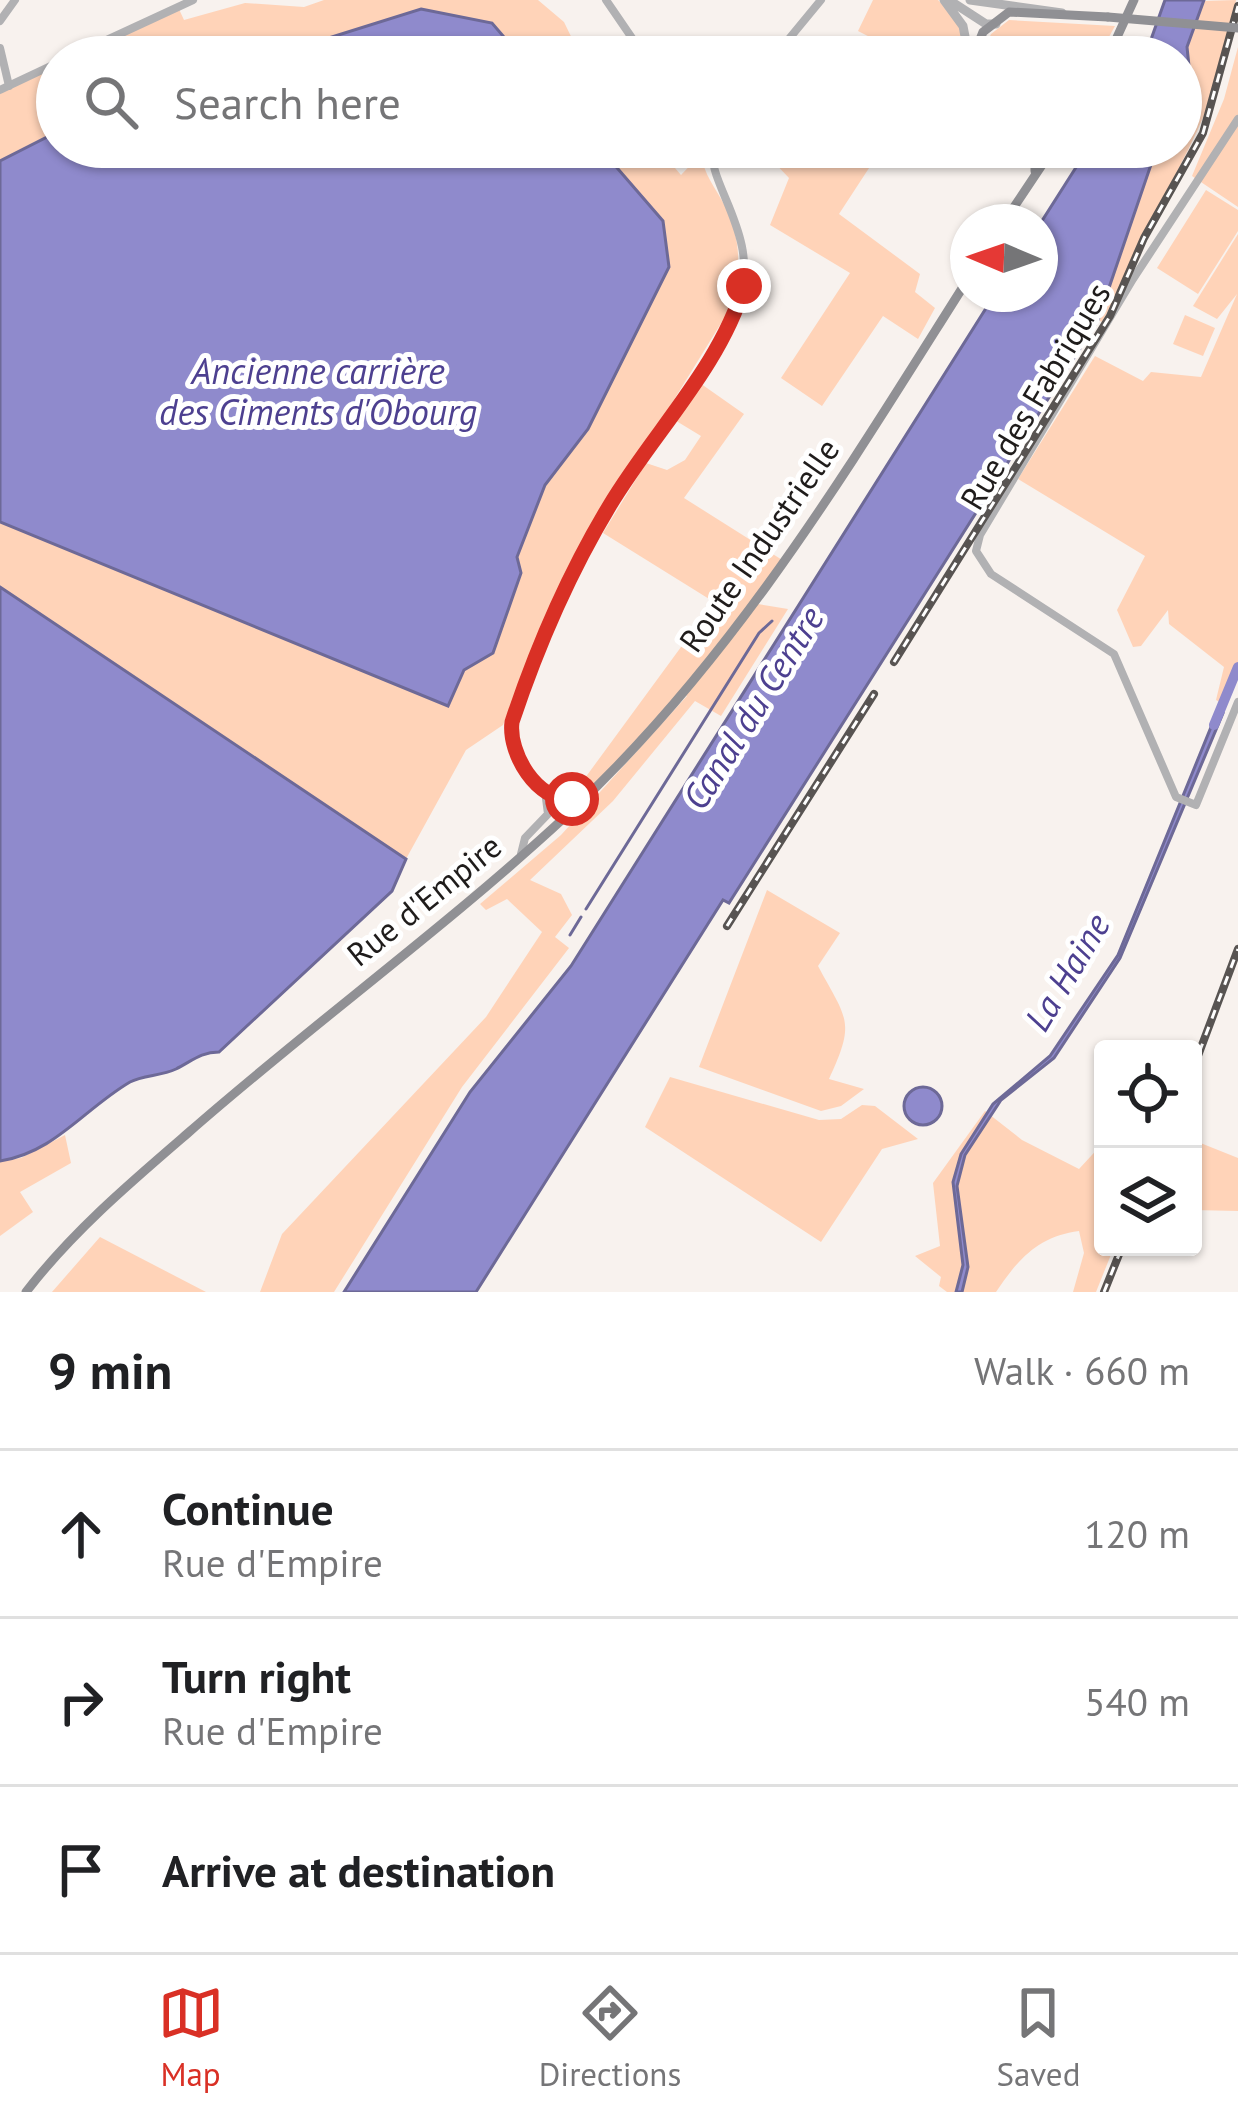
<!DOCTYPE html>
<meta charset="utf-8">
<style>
:root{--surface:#fff;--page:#f6f6f6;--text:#202124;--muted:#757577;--line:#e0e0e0;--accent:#d93025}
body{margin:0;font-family:"PT Sans",sans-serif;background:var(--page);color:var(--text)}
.controls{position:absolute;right:36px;bottom:36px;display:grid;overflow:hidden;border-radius:12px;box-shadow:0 3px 9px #0004}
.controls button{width:108px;height:108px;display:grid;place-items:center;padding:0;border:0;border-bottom:3px solid var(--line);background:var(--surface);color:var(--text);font:60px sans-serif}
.compass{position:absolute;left:950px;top:204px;width:108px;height:108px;border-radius:50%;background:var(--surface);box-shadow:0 3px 9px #0004;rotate:272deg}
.stop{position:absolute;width:36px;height:36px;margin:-27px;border:9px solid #d93025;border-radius:50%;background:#fff}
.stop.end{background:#d93025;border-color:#fff;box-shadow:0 3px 12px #0008}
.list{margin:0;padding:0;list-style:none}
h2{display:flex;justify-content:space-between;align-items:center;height:156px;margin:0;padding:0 48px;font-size:51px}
h2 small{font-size:39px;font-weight:400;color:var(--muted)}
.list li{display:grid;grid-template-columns:78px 1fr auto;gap:36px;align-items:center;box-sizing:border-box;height:168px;padding:0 48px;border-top:3px solid var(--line)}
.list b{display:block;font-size:45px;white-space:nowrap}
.list p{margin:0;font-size:39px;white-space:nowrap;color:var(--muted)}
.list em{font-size:39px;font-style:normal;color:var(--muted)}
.icon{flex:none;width:66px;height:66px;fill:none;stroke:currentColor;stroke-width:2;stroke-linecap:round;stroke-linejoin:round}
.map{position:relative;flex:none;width:1238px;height:1292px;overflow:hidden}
.search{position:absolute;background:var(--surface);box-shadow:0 3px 9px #0004;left:36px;right:36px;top:36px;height:132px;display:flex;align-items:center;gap:30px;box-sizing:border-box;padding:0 42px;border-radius:66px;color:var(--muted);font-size:45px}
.sheet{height:660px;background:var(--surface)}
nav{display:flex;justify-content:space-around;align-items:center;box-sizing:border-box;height:168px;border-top:3px solid var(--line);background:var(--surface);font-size:33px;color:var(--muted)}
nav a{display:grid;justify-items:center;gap:6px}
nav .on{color:var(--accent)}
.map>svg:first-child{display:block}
</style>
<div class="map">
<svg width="1238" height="1292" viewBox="0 0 1238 1292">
<rect width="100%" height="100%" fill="#f8f2ee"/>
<path fill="#ffd3b8" d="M324,0H538L564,22L581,57H521L492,23L421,9L268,57H70L178,7L184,20L245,3L304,7Z
M873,0H938L957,19L966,57H909L858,31Z
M1236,0C1220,100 1189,150 1142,236C1128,264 1118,294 1102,322L1098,320L1157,147H1181L1186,47L1203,1Z
M1009,20L1115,26L1098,57H981L991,34Z
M1238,47V207L1192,176L1224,99Z
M57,63V132L0,161V90Z
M599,147H657L681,175L701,154C704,175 715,187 725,206C742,241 741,270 731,307L560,585L503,725L466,750L406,859L0,587V522L448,706L545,485L574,447L663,221Z
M775,147H847L871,165L839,214L920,274L915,292L935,308L918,339L883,316L822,406L781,378L850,273L770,225L789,178L769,157Z
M1206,190L1238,210V231L1198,294L1157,268Z
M1238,234V678L1226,706L1216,700L1224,667L1169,624L1168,610L1141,646L1133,647L1117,610L1145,556L1018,479L1095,356L1143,381L1151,372L1201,377L1237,294L1217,319L1193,306Z
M1185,315L1215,328L1203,356L1173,344Z
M697,381L744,414L684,498L787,563L758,604L788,609L721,716L695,701L613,801L530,880L561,894L572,915L555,937L569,948L462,1087L334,1292H260L282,1234L486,1017L542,932L507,899L486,910L480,904L561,835L687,696L684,694L587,796L574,793L714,602L603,533L646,463L667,470L685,460L701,436L673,419Z
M767,890L840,933L818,966C847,1020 856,1021 829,1079L864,1089L841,1106L821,1111L699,1067Z
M670,1077L819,1120L841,1119L862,1105L875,1106L918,1139L882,1149L821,1242L645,1127Z
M985,1111L1022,1140L1079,1169L1103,1143V1247H1114L1096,1292H1073L1084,1253L1079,1231C1039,1236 1018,1259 996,1292H947L939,1286L941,1277L915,1256L940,1246L933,1183Z
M65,1135L71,1163L20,1192L33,1212L0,1236V1161L21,1158Z
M1193,1140L1238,1158V1211L1193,1210Z
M100,1237L206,1292H52Z"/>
<path fill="#8f8acc" stroke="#6d6997" stroke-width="3" d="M1165,0H1204L1187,47L1189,66L1181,87V57L1136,56L1149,45Z
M421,9L492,23L521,57H268Z
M57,132V147H599L663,221L669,267L588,429L545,485L517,557L521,573L493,653L464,670L448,706L0,522V161Z
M1089,147H1157L1098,320L729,903L723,900L476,1292H344L470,1092L571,966L995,294H1040V224Z
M0,587L406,859L392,891L219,1052C201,1052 192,1061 176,1069C161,1076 143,1075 130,1082C84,1109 54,1153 0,1161Z
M1218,710L1223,713L1120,958L1054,1058L1001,1100L965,1155L957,1186L968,1267L962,1292H956L963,1265L953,1182L961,1154L993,1104L1050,1056L1118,955Z
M904 1106a19 19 0 1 1 38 0a19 19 0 1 1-38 0Z"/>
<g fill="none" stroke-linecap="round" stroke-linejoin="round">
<path stroke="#6d6997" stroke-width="3" d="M586,909L759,633L772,621
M570,935L581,917"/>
<path stroke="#8f8acc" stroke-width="10" d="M1214,725L1238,667"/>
<path stroke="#b1b1b3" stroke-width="8" d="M606,0L645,57
M0,21L15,0
M0,48L9,86
M70,57L193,0
M774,57L821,0
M0,90L57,63
M1238,119L1133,279L980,535L976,551L991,574L1114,654L1176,797L1196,805L1238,702
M565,818C549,796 518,771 512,745C506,719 524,690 533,667C555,610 580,555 612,503C651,438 714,375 739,303C762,234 703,180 714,147
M521,854L525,838L548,814L545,791L563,800L586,796"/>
<path stroke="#b1b1b3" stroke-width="9" d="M944,0L963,26L969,57
M949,0L986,24H996
M970,0L1062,13"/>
<path stroke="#909094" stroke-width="9" d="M973,57L983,32L1009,12L1108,17
M1108,57L1134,0
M1035,171V147
M1004,222L1054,147
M26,1292C72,1232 131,1182 188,1133C311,1025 445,928 565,817C733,662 847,470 968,279"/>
<defs>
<path id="rail" d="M894,662L1110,316L1144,238L1203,133L1238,6
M727,926L874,694
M1193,1069L1238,949
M1104,1292L1122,1247"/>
</defs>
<use href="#rail" stroke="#585452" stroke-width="8"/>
<use href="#rail" stroke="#fff" stroke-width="3" stroke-dasharray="9" stroke-linecap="butt"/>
<path stroke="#909094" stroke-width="9" d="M1108,17L1238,28"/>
</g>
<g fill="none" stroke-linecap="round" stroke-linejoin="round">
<path stroke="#d93025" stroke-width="15" d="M572,799C537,802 508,753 512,722C537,647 569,573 610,505C653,433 720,367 744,286"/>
</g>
<g text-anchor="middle" stroke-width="10" stroke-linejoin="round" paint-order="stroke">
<g font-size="33" fill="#1f1c1b" stroke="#fff">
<text transform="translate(1035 396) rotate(-59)" y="12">Rue des Fabriques</text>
<text transform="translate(759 545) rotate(-55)" y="12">Route Industrielle</text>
<text transform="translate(424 900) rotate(-39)" y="12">Rue d'Empire</text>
</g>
<g font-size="36" font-style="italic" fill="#4d4090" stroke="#fff">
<text x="318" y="384">Ancienne carrière<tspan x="318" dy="41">des Ciments d'Obourg</tspan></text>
<text transform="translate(753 708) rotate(-58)" y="13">Canal du Centre</text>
<text transform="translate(1067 972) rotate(-59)" y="13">La Haine</text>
</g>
</g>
</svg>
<div class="controls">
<button><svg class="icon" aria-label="locate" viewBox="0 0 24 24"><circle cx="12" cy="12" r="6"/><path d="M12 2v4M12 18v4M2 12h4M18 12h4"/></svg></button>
<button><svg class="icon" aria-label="layers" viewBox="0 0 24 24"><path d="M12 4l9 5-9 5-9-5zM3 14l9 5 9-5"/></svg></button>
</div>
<svg class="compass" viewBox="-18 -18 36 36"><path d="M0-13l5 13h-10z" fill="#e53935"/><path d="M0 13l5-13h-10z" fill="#757577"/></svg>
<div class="stop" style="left:572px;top:799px"></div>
<div class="stop end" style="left:744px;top:286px"></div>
<div class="search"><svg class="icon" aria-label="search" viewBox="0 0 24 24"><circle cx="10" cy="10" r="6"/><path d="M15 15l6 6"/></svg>Search here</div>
</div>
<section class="sheet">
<h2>9 min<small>Walk · 660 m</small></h2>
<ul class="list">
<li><svg class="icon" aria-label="ahead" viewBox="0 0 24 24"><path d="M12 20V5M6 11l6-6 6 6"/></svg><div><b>Continue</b><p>Rue d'Empire</p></div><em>120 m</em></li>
<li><svg class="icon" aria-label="right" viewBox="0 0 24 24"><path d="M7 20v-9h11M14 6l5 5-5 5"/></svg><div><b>Turn right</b><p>Rue d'Empire</p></div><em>540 m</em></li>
<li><svg class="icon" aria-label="arrive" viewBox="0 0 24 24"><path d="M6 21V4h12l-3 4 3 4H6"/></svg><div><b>Arrive at destination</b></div></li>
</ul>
</section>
<nav>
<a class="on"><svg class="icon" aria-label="map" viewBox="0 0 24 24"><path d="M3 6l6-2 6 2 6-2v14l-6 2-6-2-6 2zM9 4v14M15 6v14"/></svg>Map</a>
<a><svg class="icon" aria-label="directions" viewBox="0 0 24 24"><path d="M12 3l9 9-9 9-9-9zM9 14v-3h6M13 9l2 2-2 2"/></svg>Directions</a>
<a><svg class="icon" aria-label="saved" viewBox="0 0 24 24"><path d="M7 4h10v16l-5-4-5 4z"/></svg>Saved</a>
</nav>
